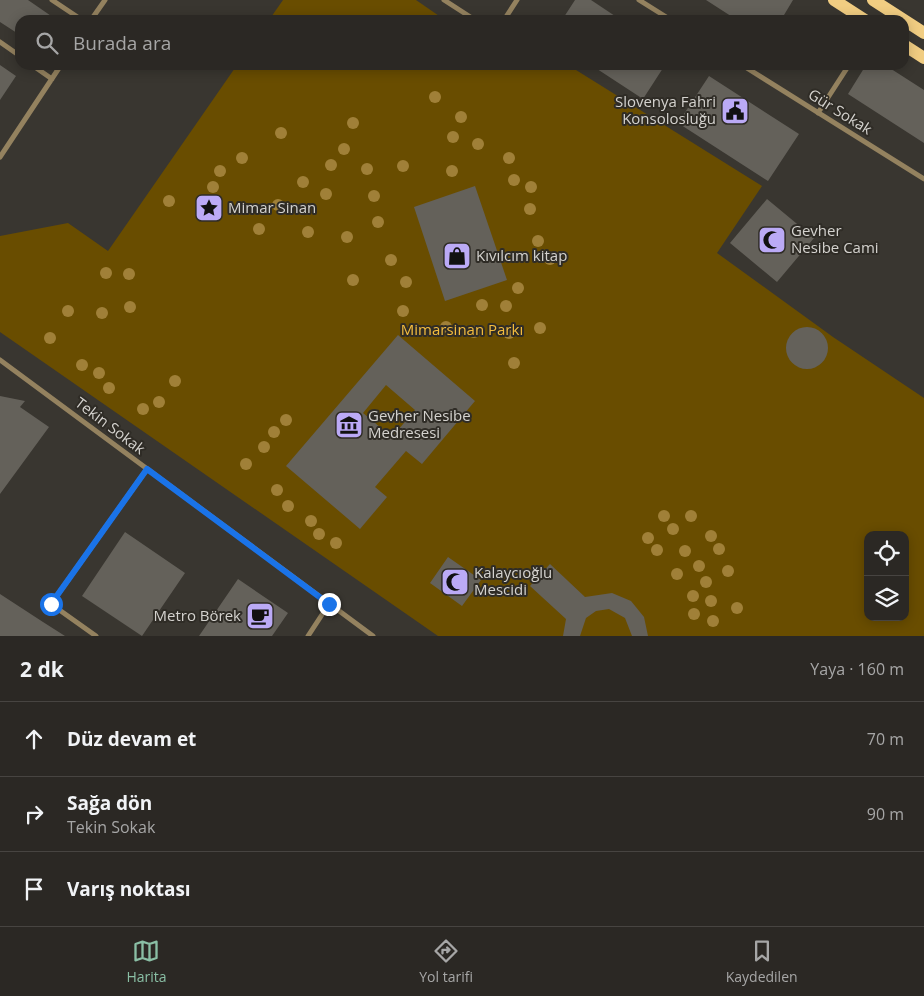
<!DOCTYPE html>
<html lang="tr">
<meta charset="utf-8">
<style>
:root{--surface:#2b2824;--page:#373431;--text:#f1f3f6;--muted:#a6a6a6;--line:#474441;--accent:#8abfa5}
body{margin:0;font-family:"Open Sans",sans-serif;background:var(--page);color:var(--text)}
.controls{position:absolute;right:15px;bottom:15px;display:grid;overflow:hidden;border-radius:10px;box-shadow:0 2px 12px #0003}
.controls button{width:45px;height:45px;display:grid;place-items:center;padding:0;border:0;border-bottom:1px solid var(--line);background:var(--surface);color:var(--text);font:25px sans-serif}
.stop{position:absolute;width:15px;height:15px;margin:-11px;border:4px solid #1a73e8;border-radius:50%;background:#fff}
.stop.end{background:#1a73e8;border-color:#fff;box-shadow:0 1px 5px #0008}
.list{margin:0;padding:0;list-style:none}
h2{display:flex;justify-content:space-between;align-items:center;height:65px;margin:0;padding:0 20px;font-size:21px}
h2 small{font-size:16px;font-weight:400;color:var(--muted)}
.list li{display:grid;grid-template-columns:32px 1fr auto;gap:15px;align-items:center;box-sizing:border-box;height:75px;padding:0 20px;border-top:1px solid var(--line)}
.list b{display:block;font-size:19px;white-space:nowrap}
.list p{margin:0;font-size:16px;white-space:nowrap;color:var(--muted)}
.list em{font-size:16px;font-style:normal;color:var(--muted)}
.icon{flex:none;width:28px;height:28px;fill:none;stroke:currentColor;stroke-width:2;stroke-linecap:round;stroke-linejoin:round}
.map{position:relative;flex:none;width:924px;height:636px;overflow:hidden}
.search{position:absolute;background:var(--surface);box-shadow:0 2px 12px #0003;left:15px;right:15px;top:15px;height:55px;display:flex;align-items:center;gap:12px;box-sizing:border-box;padding:0 18px;border-radius:15px;color:var(--muted);font-size:19px}
.sheet{height:290px;background:var(--surface)}
nav{display:flex;justify-content:space-around;align-items:center;box-sizing:border-box;height:70px;border-top:1px solid var(--line);background:var(--surface);font-size:14px;color:var(--muted)}
nav a{display:grid;justify-items:center;gap:2px}
nav .on{color:var(--accent)}
.map>svg:first-child{display:block}
</style>
<div class="map">
<svg width="924" height="636" viewBox="0 0 924 636">
<rect width="100%" height="100%" fill="#393630"/>
<path fill="#694d00" fill-rule="evenodd" d="M283,0H416L445,20H269Z
M237,65H511L516,68L518,65H568L762,186L717,253L833,337L924,398V636H438L0,332V236L68,223L108,251ZM868,535H905V617H868Z"/>
<path fill="#64615a" fill-rule="evenodd" d="M0,0H28L57,20H20V35L0,22Z
M575,0H591L621,20H562Z
M706,0H793L781,20H737Z
M0,65L16,76L0,100Z
M591,65H665L643,99Z
M866,65H885L924,90V143L848,94Z
M709,76L799,134L768,181L678,123Z
M475,186L507,280L445,301L414,207Z
M767,199L814,238L777,282L730,243Z
M786 348a21 21 0 1 1 42 0a21 21 0 1 1-42 0Z
M398,335L475,401L422,464L406,451L375,487L387,497L360,529L286,466ZM386,385L415,410L392,437L363,413Z
M0,396L25,401L20,407L49,427L0,494Z
M125,532L185,573L142,636L82,596Z
M448,557L481,580L462,606L430,583Z
M550,564L585,597L612,593L631,601L644,617L648,636H632L625,618L609,609L596,611L586,618L580,636H563L566,619L530,586Z
M238,579L288,613L272,636H199Z
M0,594L43,622L65,636H0Z"/>
<g fill="none" stroke-linecap="round" stroke-linejoin="round">
<path stroke="#94825f" stroke-width="5" d="M52,0L82,20
M444,0L475,20
M639,0L671,20
M91,20L105,0
M504,20L517,0
M0,42L20,56
M32,65L52,79
M742,65L924,179
M818,113L849,65
M0,157L61,65
M0,360L373,636
M96,636L51,604L147,469
M308,636L329,604"/>
<path stroke="#f1cd82" stroke-width="12" d="M834,0L865,20
M873,0L924,33
M904,45L924,58"/>
</g>
<g fill="#a08038">
<circle cx="435" cy="97" r="6"/>
<circle cx="461" cy="117" r="6"/>
<circle cx="353" cy="123" r="6"/>
<circle cx="281" cy="133" r="6"/>
<circle cx="453" cy="137" r="6"/>
<circle cx="478" cy="144" r="6"/>
<circle cx="344" cy="149" r="6"/>
<circle cx="242" cy="158" r="6"/>
<circle cx="509" cy="158" r="6"/>
<circle cx="331" cy="165" r="6"/>
<circle cx="403" cy="166" r="6"/>
<circle cx="367" cy="169" r="6"/>
<circle cx="220" cy="171" r="6"/>
<circle cx="452" cy="171" r="6"/>
<circle cx="514" cy="180" r="6"/>
<circle cx="303" cy="182" r="6"/>
<circle cx="213" cy="187" r="6"/>
<circle cx="531" cy="187" r="6"/>
<circle cx="326" cy="194" r="6"/>
<circle cx="374" cy="196" r="6"/>
<circle cx="169" cy="201" r="6"/>
<circle cx="278" cy="205" r="6"/>
<circle cx="530" cy="209" r="6"/>
<circle cx="378" cy="222" r="6"/>
<circle cx="259" cy="229" r="6"/>
<circle cx="308" cy="232" r="6"/>
<circle cx="347" cy="237" r="6"/>
<circle cx="538" cy="241" r="6"/>
<circle cx="550" cy="259" r="6"/>
<circle cx="391" cy="260" r="6"/>
<circle cx="106" cy="273" r="6"/>
<circle cx="129" cy="274" r="6"/>
<circle cx="353" cy="280" r="6"/>
<circle cx="406" cy="282" r="6"/>
<circle cx="518" cy="288" r="6"/>
<circle cx="482" cy="305" r="6"/>
<circle cx="506" cy="306" r="6"/>
<circle cx="130" cy="307" r="6"/>
<circle cx="68" cy="311" r="6"/>
<circle cx="403" cy="311" r="6"/>
<circle cx="102" cy="313" r="6"/>
<circle cx="446" cy="327" r="6"/>
<circle cx="540" cy="328" r="6"/>
<circle cx="474" cy="332" r="6"/>
<circle cx="509" cy="333" r="6"/>
<circle cx="50" cy="338" r="6"/>
<circle cx="514" cy="363" r="6"/>
<circle cx="82" cy="365" r="6"/>
<circle cx="99" cy="373" r="6"/>
<circle cx="175" cy="381" r="6"/>
<circle cx="109" cy="388" r="6"/>
<circle cx="159" cy="402" r="6"/>
<circle cx="143" cy="409" r="6"/>
<circle cx="286" cy="420" r="6"/>
<circle cx="274" cy="432" r="6"/>
<circle cx="264" cy="447" r="6"/>
<circle cx="246" cy="464" r="6"/>
<circle cx="277" cy="490" r="6"/>
<circle cx="288" cy="506" r="6"/>
<circle cx="664" cy="516" r="6"/>
<circle cx="691" cy="516" r="6"/>
<circle cx="311" cy="521" r="6"/>
<circle cx="673" cy="529" r="6"/>
<circle cx="319" cy="534" r="6"/>
<circle cx="711" cy="536" r="6"/>
<circle cx="648" cy="538" r="6"/>
<circle cx="336" cy="543" r="6"/>
<circle cx="719" cy="549" r="6"/>
<circle cx="657" cy="550" r="6"/>
<circle cx="685" cy="551" r="6"/>
<circle cx="699" cy="566" r="6"/>
<circle cx="728" cy="571" r="6"/>
<circle cx="677" cy="574" r="6"/>
<circle cx="706" cy="582" r="6"/>
<circle cx="693" cy="596" r="6"/>
<circle cx="711" cy="601" r="6"/>
<circle cx="737" cy="608" r="6"/>
<circle cx="694" cy="614" r="6"/>
<circle cx="713" cy="621" r="6"/>
</g>
<g fill="none" stroke-linecap="round" stroke-linejoin="round">
<path stroke="#1a73e8" stroke-width="6" d="M51,604L147,469L329,604"/>
</g>
<defs>
<symbol id="civic-square" viewBox="-11 -11 22 22"><rect x="-9" y="-9" width="18" height="18" rx="4" fill="#bbaaf6" stroke="#2f2c26"/><path d="M-.6-6.5H3V-4.5H.6V-3L4-1V1h2V6H-6V1h2V-1L-.6-3ZM-1.2 2.5V6h2.4V2.5Z" fill="#111"/></symbol>
<symbol id="sight-square" viewBox="-11 -11 22 22"><rect x="-9" y="-9" width="18" height="18" rx="4" fill="#bbaaf6" stroke="#2f2c26"/><path d="M0-6L1.8-2.2L6-1.7L2.9 1.2L3.7 5.4L0 3.3L-3.7 5.4L-2.9 1.2L-6-1.7L-1.8-2.2Z" fill="#111"/></symbol>
<symbol id="mosque-square" viewBox="-11 -11 22 22"><rect x="-9" y="-9" width="18" height="18" rx="4" fill="#bbaaf6" stroke="#2f2c26"/><path d="M3.5-4.9A6 6 0 1 0 3.5 4.9A5 5 0 1 1 3.5-4.9Z" fill="#111"/></symbol>
<symbol id="shop-square" viewBox="-11 -11 22 22"><rect x="-9" y="-9" width="18" height="18" rx="4" fill="#bbaaf6" stroke="#2f2c26"/><path d="M-5-2.5h2.3a2.7 3.5 0 0 1 5.4 0H5L5.5 6h-11ZM-1.5-2.5h3a1.5 2.3 0 0 0-3 0Z" fill="#111"/></symbol>
<symbol id="museum-square" viewBox="-11 -11 22 22"><rect x="-9" y="-9" width="18" height="18" rx="4" fill="#bbaaf6" stroke="#2f2c26"/><path d="M0-6L6-3V-2H-6V-3ZM-5-1h2V3h-2ZM-1-1h2V3h-2ZM3-1h2V3H3ZM-6 4H6V6H-6Z" fill="#111"/></symbol>
<symbol id="cafe-square" viewBox="-11 -11 22 22"><rect x="-9" y="-9" width="18" height="18" rx="4" fill="#bbaaf6" stroke="#2f2c26"/><path d="M-5.5-4.5H6V0H3Q3 3.5 0 3.5H-2.5Q-5.5 3.5-5.5 0ZM3-3.2v2h1.7v-2ZM-6 4.5H4V6H-6Z" fill="#111"/></symbol>
</defs>
<g fill-rule="evenodd">
<use href="#civic-square" x="719" y="95" width="32" height="32"/>
<use href="#sight-square" x="193" y="192" width="32" height="32"/>
<use href="#mosque-square" x="756" y="224" width="32" height="32"/>
<use href="#shop-square" x="441" y="240" width="32" height="32"/>
<use href="#museum-square" x="333" y="409" width="32" height="32"/>
<use href="#mosque-square" x="439" y="566" width="32" height="32"/>
<use href="#cafe-square" x="244" y="600" width="32" height="32"/>
</g>
<g text-anchor="middle" stroke-width="4" stroke-linejoin="round" paint-order="stroke">
<g font-size="15" fill="#d4d2ce" stroke="#2f2c26" text-anchor="start">
<text x="716" y="107" text-anchor="end">Slovenya Fahri<tspan x="716" dy="17">Konsolosluğu</tspan></text>
<text x="228" y="213">Mimar Sinan</text>
<text x="791" y="236">Gevher<tspan x="791" dy="17">Nesibe Cami</tspan></text>
<text x="476" y="261">Kıvılcım kitap</text>
<text x="368" y="421">Gevher Nesibe<tspan x="368" dy="17">Medresesi</tspan></text>
<text x="474" y="578">Kalaycıoğlu<tspan x="474" dy="17">Mescidi</tspan></text>
<text x="241" y="621" text-anchor="end">Metro Börek</text>
</g>
<g font-size="15" fill="#d4d2ce" stroke="#2f2c26">
<text transform="translate(840 112) rotate(32)" y="5">Gür Sokak</text>
<text transform="translate(110 426) rotate(37)" y="5">Tekin Sokak</text>
</g>
<g font-size="15" fill="#f4bd3f" stroke="#2f2c26">
<text x="462" y="335">Mimarsinan Parkı</text>
</g>
</g>
</svg>
<div class="controls">
<button><svg class="icon" aria-label="locate" viewBox="0 0 24 24"><circle cx="12" cy="12" r="6"/><path d="M12 2v4M12 18v4M2 12h4M18 12h4"/></svg></button>
<button><svg class="icon" aria-label="layers" viewBox="0 0 24 24"><path d="M12 4l9 5-9 5-9-5zM3 14l9 5 9-5"/></svg></button>
</div>
<div class="stop" style="left:51px;top:604px"></div>
<div class="stop end" style="left:329px;top:604px"></div>
<div class="search"><svg class="icon" aria-label="search" viewBox="0 0 24 24"><circle cx="10" cy="10" r="6"/><path d="M15 15l6 6"/></svg>Burada ara</div>
</div>
<section class="sheet">
<h2>2 dk<small>Yaya · 160 m</small></h2>
<ul class="list">
<li><svg class="icon" aria-label="ahead" viewBox="0 0 24 24"><path d="M12 20V5M6 11l6-6 6 6"/></svg><div><b>Düz devam et</b></div><em>70 m</em></li>
<li><svg class="icon" aria-label="right" viewBox="0 0 24 24"><path d="M7 20v-9h11M14 6l5 5-5 5"/></svg><div><b>Sağa dön</b><p>Tekin Sokak</p></div><em>90 m</em></li>
<li><svg class="icon" aria-label="arrive" viewBox="0 0 24 24"><path d="M6 21V4h12l-3 4 3 4H6"/></svg><div><b>Varış noktası</b></div></li>
</ul>
</section>
<nav>
<a class="on"><svg class="icon" aria-label="map" viewBox="0 0 24 24"><path d="M3 6l6-2 6 2 6-2v14l-6 2-6-2-6 2zM9 4v14M15 6v14"/></svg>Harita</a>
<a><svg class="icon" aria-label="directions" viewBox="0 0 24 24"><path d="M12 3l9 9-9 9-9-9zM9 14v-3h6M13 9l2 2-2 2"/></svg>Yol tarifi</a>
<a><svg class="icon" aria-label="saved" viewBox="0 0 24 24"><path d="M7 4h10v16l-5-4-5 4z"/></svg>Kaydedilen</a>
</nav>
